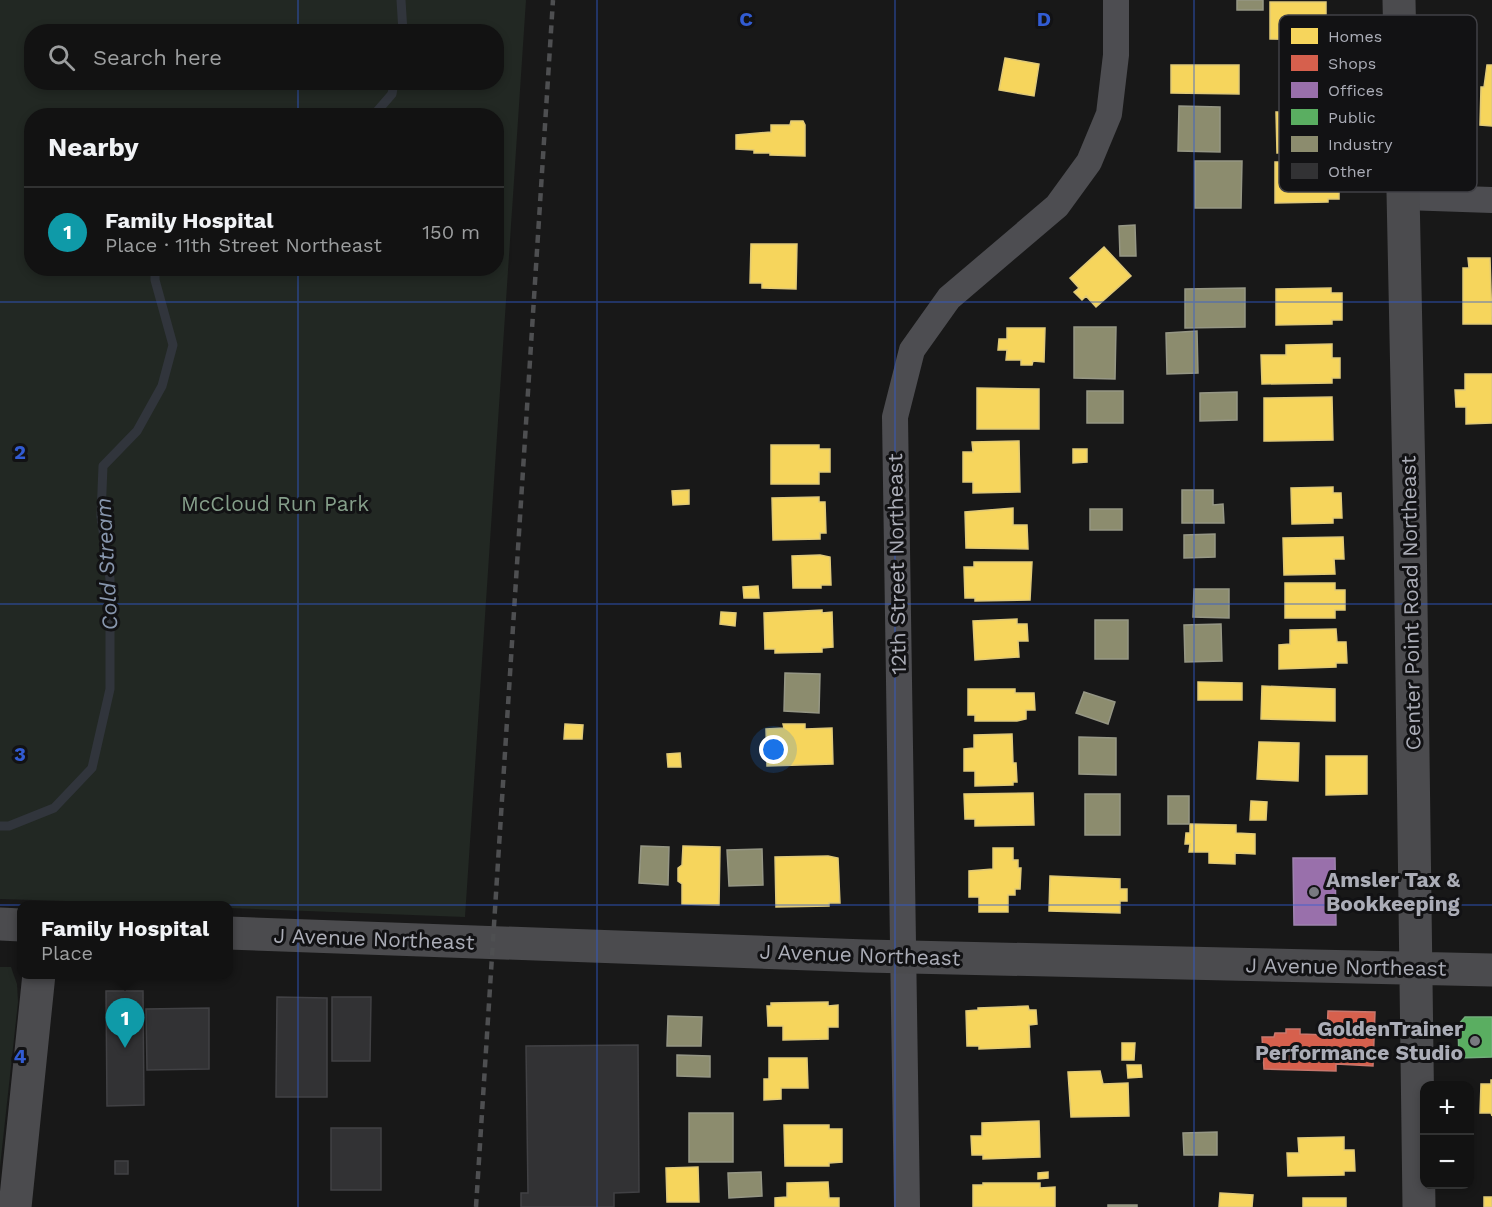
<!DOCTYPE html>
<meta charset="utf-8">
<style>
:root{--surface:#121212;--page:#1b1b1b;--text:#f1f3f6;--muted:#9c9e9f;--line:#313232;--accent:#0b8043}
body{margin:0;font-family:"Work Sans",sans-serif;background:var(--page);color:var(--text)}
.controls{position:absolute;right:18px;bottom:18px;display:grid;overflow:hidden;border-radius:12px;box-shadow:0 3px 9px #0003}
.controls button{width:54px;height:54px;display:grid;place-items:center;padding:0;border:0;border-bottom:2px solid var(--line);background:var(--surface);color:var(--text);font:30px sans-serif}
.you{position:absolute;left:774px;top:750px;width:21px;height:21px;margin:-15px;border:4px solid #fff;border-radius:50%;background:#1a73e8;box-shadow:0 0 0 9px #1a73e833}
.badge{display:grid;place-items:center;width:39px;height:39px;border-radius:50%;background:var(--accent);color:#fff;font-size:20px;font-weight:700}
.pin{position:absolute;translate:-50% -50px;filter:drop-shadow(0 2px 3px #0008)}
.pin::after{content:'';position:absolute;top:32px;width:21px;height:18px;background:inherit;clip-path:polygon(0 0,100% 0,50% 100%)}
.popup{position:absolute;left:17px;top:901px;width:216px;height:78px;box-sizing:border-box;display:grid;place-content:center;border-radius:12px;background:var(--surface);filter:drop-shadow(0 2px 4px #0005);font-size:20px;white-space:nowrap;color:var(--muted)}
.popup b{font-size:22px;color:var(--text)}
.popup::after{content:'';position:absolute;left:50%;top:100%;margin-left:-12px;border:12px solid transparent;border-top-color:var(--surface)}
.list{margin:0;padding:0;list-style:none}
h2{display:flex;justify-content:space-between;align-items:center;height:78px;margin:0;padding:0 24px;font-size:26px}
h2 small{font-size:20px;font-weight:400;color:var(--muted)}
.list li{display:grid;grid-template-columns:39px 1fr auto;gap:18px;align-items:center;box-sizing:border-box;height:90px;padding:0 24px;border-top:2px solid var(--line)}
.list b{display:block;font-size:22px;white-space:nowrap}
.list p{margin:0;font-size:20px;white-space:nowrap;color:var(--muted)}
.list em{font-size:20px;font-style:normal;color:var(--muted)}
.icon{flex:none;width:33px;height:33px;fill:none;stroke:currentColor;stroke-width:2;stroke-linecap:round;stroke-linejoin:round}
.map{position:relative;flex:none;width:1492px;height:1207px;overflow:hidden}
.search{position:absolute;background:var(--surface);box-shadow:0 3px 9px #0003;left:24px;top:24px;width:480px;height:66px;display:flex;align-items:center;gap:15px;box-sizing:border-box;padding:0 21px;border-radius:24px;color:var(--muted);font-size:22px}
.panel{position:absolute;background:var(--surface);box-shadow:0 3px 9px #0003;left:24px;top:108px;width:480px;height:168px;border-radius:24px}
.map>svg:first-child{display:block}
</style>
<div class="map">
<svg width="1492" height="1207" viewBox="0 0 1492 1207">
<rect width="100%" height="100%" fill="#181818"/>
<path fill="#222823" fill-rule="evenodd" d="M0,0H526L465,917L229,908L228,906L0,899ZM32,32H496V82H32ZM32,116H496V268H32Z
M0,967H11L17,984L18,1002L0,1167Z"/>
<path fill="#f6d55c" stroke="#e0c977" stroke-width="1.5" d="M1270,2H1326V17L1340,18V40L1270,39Z
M1005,58L1039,64L1034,96L999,90Z
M1171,65H1239V94L1171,93Z
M1487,65H1492V126L1480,125L1481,87H1484Z
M1276,112H1328L1329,152L1277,153Z
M791,121H803L805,125V156L770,155V153H754V150L736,149V135L771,132V125H790Z
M1275,162H1328V165H1339V199H1328V202L1275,203Z
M751,244H797L796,289L762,288V283H750Z
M1104,247L1131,276L1096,307L1086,296L1082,300L1074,292L1079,288L1070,278Z
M1468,258H1490L1492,324H1463V268H1469Z
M1331,288V293H1342V320H1332V324L1276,325V289Z
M1007,328H1045L1044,362L1033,361L1032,365H1021V360H1006L1007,350H998L999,339H1007Z
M1332,344V358H1340V378H1332V383L1262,384L1261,355H1286V345Z
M1465,374H1492V423L1466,424V407H1456L1455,390H1465Z
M977,388L1039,389V429H977Z
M1332,397L1333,440L1264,441V398Z
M1019,441L1020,492L973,493V482H963V452H973L972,442Z
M771,445H819V449H830V472H819V484H771Z
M1073,449H1087V462L1073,463Z
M1333,487V493H1341L1342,518H1333V523L1292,524L1291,488Z
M689,490V504L673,505L672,491Z
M819,497V502H825L826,533H820V539L773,540L772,498Z
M1013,508V525H1027L1028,549L966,548L965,512Z
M1343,537L1344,559H1334L1335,574L1284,575L1283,538Z
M820,555L830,557L831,585H821V588H793L792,556Z
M974,562H1032L1030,600L975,601V598H965L964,567H974Z
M1285,583H1335V590H1345V610H1335V618H1285Z
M758,586L759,598H744L743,587Z
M822,610V613L832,612L833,647L822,648V652L775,653V649H765L764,613Z
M721,612L736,613L735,626L720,624Z
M1017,619V624H1027L1028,641H1018L1019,657L975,660L973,621Z
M1336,629L1337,642H1346L1347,663H1336V667L1279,669V645L1290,644V630Z
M1198,682L1242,683V700H1198Z
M1262,686L1335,689V721L1261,719Z
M968,689H1015V693H1034L1035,710H1026V719L1017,721H975V715H968Z
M565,724L583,725L582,739H564Z
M783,724H805V729L832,728L833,764L767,766L766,729L784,728Z
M1012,734L1013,763H1016L1017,782H1013V785L975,786V771H964V749L974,748V735Z
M1259,742L1299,743L1298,781L1257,779Z
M680,753L681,767H668L667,754Z
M1326,756H1367V794L1326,795Z
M1033,793L1034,825L975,826V819H965L964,794Z
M1251,801L1267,802L1266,820H1250Z
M1190,824L1236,825V833L1255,834V854L1235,853V864L1209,863V852H1189L1190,844H1185L1186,833H1190Z
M683,846L720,847L719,905L682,904V884L678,881V868L682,865Z
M993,848H1013V860H1018V868H1021L1020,889H1015V895H1008V912H979V897H969V871L993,869Z
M828,856L838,858L840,903H829V906L776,907L775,857Z
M1050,876L1120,879V889H1127V901H1120V913L1049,911Z
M828,1002V1006L838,1005V1027H828V1039L783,1040V1026H768L767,1006H771V1003Z
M1028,1006L1029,1010H1036L1037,1024L1029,1025L1030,1047L979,1049V1046H967L966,1011L978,1010V1008Z
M1122,1043H1135L1134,1060H1122Z
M769,1058H807L808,1088H781V1099L764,1100V1079H769Z
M1127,1065H1141L1142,1077L1128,1078Z
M1100,1071L1103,1084L1128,1083L1129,1116L1071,1117L1068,1072Z
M1491,1080H1492V1116L1491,1113H1480L1481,1084H1491Z
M1039,1121L1040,1157L983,1159V1155H972L971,1136H982V1123Z
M784,1125H829V1129H842V1162L829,1163V1166H785Z
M1344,1137V1150H1354L1355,1171H1344V1175L1288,1176L1287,1153H1299L1298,1138Z
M698,1167L699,1202H667L666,1168Z
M1048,1172V1178L1038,1179V1173Z
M828,1182L829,1198H839V1207H775V1198L787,1197V1183Z
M983,1183H1040V1188L1055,1187V1207H973V1185H983Z
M1220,1193L1253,1195L1252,1207H1219Z
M1484,1197H1492V1207H1484Z
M1303,1198H1346V1207H1303Z"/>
<path fill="#d6604d" stroke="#c9776d" stroke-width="1.5" d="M1328,1011L1375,1012L1373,1066L1336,1064V1071L1264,1069L1262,1037H1274L1275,1033H1286V1029H1300V1034L1327,1035Z"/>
<path fill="#9970ab" stroke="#9e82af" stroke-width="1.5" d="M1293,858H1335L1336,925H1294Z"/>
<path fill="#5aae61" stroke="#72ae7b" stroke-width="1.5" d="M1465,1017H1492V1057L1459,1058L1458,1025Z"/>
<path fill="#8c8c6e" stroke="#959684" stroke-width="1.5" d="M1237,0H1263V10H1237Z
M1179,106L1220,107V152L1178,151Z
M1195,161H1242L1241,208H1195Z
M1135,225L1136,256H1120L1119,226Z
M1245,288V327L1185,328V289Z
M1074,327H1116L1115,379L1074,378Z
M1197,331L1198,373L1167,374L1166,333Z
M1087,391H1123V423H1087Z
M1237,392V420L1200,421V393Z
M1182,490H1213V505L1223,504L1224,523H1182Z
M1090,509H1122V530H1090Z
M1215,534V557L1184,558V535Z
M1194,589H1229V618L1193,617Z
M1095,620H1128V659H1095Z
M1221,624L1222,661L1185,662L1184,625Z
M785,673L820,674L819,713L784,711Z
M1084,692L1115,702L1108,724L1076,713Z
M1079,737L1116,738V775L1079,774Z
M1085,794H1120V835H1085Z
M1168,796H1189V824H1168Z
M641,846L669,847L668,885L639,883Z
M762,849L763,885L729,886L727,850Z
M668,1016L702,1017L701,1046H667Z
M677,1055L710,1056V1077L677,1076Z
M689,1113H733V1162H689Z
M1217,1132V1155H1184L1183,1133Z
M761,1172L762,1196L729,1198L728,1173Z
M1108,1205H1137V1207H1108Z"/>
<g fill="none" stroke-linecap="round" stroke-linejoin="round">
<path stroke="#31353c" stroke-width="9" d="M401,0L403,32
M373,116L392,94L394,82
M0,826H9L54,808L92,768L110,689V579L101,516L103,466L137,431L162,386L173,345L155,280V268"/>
</g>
<path fill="#323234" stroke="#414144" stroke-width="1.5" d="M106,991H143L144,1105L107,1106Z
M277,997L327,998V1097H276Z
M332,997H371L370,1061H332Z
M209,1008V1069L147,1070L146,1009Z
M638,1045L639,1192L614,1193V1207H521V1193H528L526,1046Z
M331,1128H381V1190H331Z
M115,1161H128V1174H115Z"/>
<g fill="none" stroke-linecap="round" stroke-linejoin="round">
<path stroke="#4d4d51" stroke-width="26" d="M1404,197L1492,200
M907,1207L895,417L912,350L949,298L1057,206L1089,162L1109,114L1116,55V0"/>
<path stroke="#4b4b4e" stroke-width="33" d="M1399,0L1410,528L1419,1207
M0,924L21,925
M228,933L866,956L1492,970
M15,1207L39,974"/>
<path stroke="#4e4f51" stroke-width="4.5" stroke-dasharray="8 6" stroke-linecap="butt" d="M476,1207L553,0"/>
</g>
<path fill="none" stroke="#325cd3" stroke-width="1.5" stroke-opacity="0.55" d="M298,0V32M597,0V1207M895,0V1207M1194,0V1207M298,82V116M298,268V1207M0,302H1492M0,604H1492M0,905H1492"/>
<g fill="#78797f" stroke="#121214" stroke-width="2">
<circle cx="1314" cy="892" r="6"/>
<circle cx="1475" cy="1041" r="6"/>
</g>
<g text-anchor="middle" stroke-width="6" stroke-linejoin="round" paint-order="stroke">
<g font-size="21" fill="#859f8a" stroke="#121214">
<text x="275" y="511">McCloud Run Park</text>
</g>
<g font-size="21" fill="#abadb7" stroke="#121214">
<text transform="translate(897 564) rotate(-91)" y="7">12th Street Northeast</text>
<text transform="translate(1411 603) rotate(-91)" y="7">Center Point Road Northeast</text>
<text transform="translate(374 939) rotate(2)" y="7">J Avenue Northeast</text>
<text transform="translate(860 955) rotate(2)" y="7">J Avenue Northeast</text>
<text transform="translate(1346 967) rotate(1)" y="7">J Avenue Northeast</text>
</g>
<g font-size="21" font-weight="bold" fill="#abadb7" stroke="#121214" text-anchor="start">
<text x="1326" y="887">Amsler Tax &amp;<tspan x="1326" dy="24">Bookkeeping</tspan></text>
<text x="1463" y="1036" text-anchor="end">GoldenTrainer<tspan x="1463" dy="24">Performance Studio</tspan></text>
</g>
<g font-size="22" font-style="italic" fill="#8796ad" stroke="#121214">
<text transform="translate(106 564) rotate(-93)" y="8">Cold Stream</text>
</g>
</g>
<rect x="1279" y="15" width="198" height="177" rx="9" fill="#121214" stroke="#404045" stroke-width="1.5"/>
<rect x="1291" y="28" width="27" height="16" fill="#f6d55c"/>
<rect x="1291" y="55" width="27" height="16" fill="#d6604d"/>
<rect x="1291" y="82" width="27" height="16" fill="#9970ab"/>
<rect x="1291" y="109" width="27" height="16" fill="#5aae61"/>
<rect x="1291" y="136" width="27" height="16" fill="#8c8c6e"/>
<rect x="1291" y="163" width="27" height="16" fill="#323234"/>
<g font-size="16" fill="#abadb7">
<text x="1328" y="42">Homes</text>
<text x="1328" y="69">Shops</text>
<text x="1328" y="96">Offices</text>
<text x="1328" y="123">Public</text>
<text x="1328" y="150">Industry</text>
<text x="1328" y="177">Other</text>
</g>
<g font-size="20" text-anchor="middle" font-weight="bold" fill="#325cd3" stroke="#121214" stroke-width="6" stroke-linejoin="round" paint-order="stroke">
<text x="746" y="26">C</text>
<text x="1044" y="26">D</text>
<text x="20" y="459">2</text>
<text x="20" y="761">3</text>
<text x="20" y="1063">4</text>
</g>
</svg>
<div class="controls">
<button>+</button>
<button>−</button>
</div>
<div class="you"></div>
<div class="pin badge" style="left:125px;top:1048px;background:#0f9aa8">1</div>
<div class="popup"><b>Family Hospital</b>Place</div>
<div class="search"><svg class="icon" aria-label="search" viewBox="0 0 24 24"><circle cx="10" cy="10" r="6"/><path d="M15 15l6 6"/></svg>Search here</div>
<section class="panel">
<h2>Nearby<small></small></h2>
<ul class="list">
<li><span class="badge" style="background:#0f9aa8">1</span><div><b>Family Hospital</b><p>Place · 11th Street Northeast</p></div><em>150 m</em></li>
</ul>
</section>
</div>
